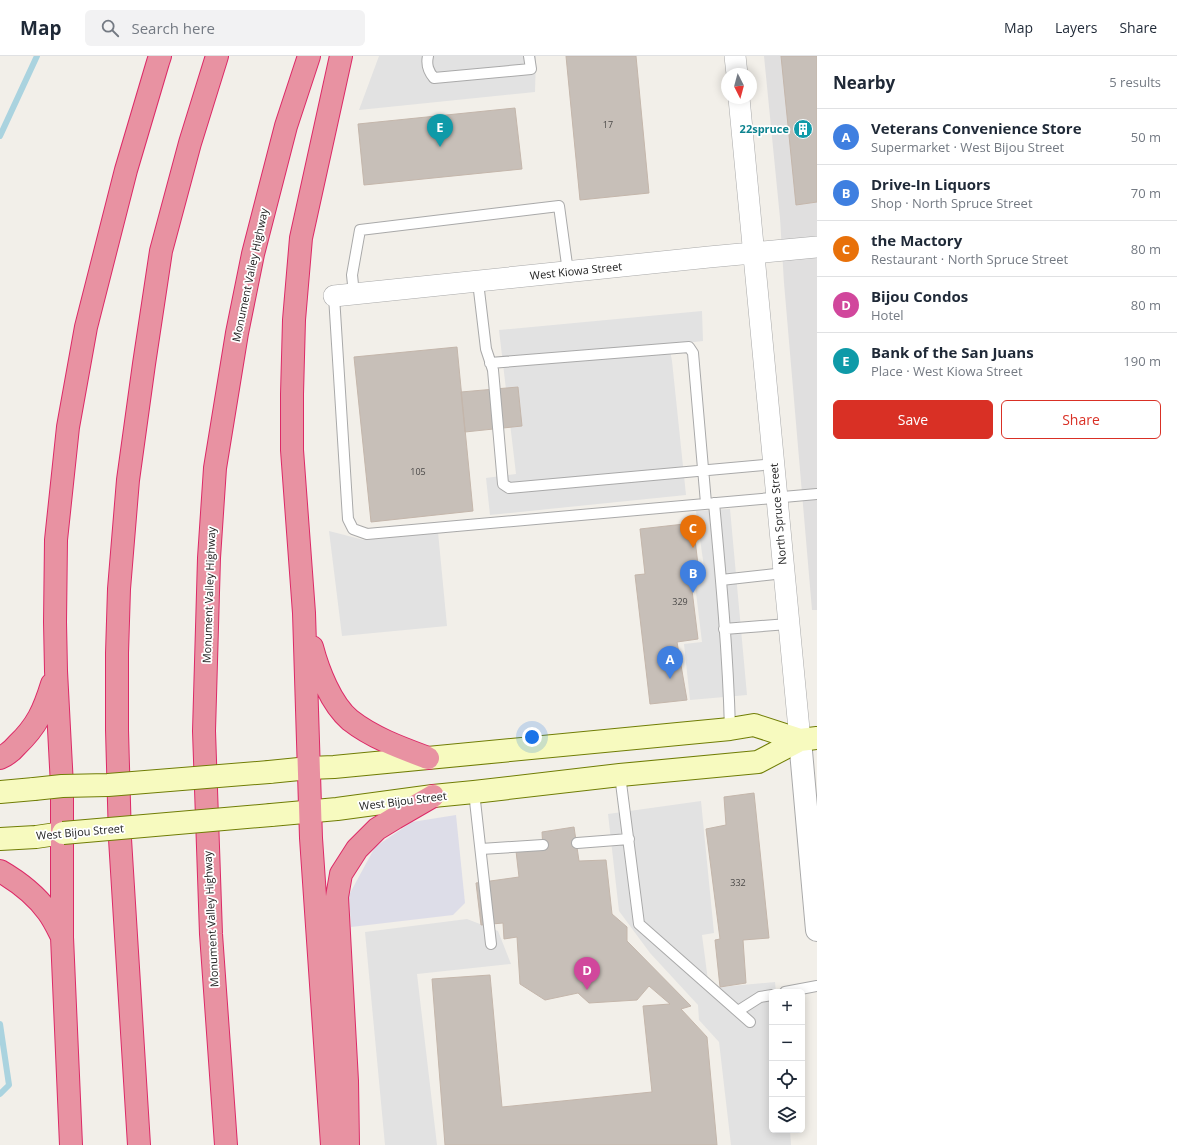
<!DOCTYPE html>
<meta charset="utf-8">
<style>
:root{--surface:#fff;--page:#f2f2f3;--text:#1f2937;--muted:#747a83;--line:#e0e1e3;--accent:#d93025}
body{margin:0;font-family:"Open Sans",sans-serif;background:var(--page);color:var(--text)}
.controls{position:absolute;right:12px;bottom:12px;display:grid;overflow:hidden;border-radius:6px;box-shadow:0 2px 10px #0003}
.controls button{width:36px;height:36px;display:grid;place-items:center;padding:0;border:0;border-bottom:1px solid var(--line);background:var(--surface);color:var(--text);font:20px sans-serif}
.compass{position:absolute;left:721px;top:12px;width:36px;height:36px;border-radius:50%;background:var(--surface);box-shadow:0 2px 10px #0003;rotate:174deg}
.you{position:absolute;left:532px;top:681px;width:14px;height:14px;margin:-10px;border:3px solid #fff;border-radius:50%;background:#1a73e8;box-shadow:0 0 0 6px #1a73e833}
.badge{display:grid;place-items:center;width:26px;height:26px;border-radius:50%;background:var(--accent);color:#fff;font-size:13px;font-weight:700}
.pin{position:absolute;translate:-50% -33px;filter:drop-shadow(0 1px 2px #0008)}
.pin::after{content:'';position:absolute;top:21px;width:14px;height:12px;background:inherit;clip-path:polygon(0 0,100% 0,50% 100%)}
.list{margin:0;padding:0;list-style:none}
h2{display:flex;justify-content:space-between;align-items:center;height:52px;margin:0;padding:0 16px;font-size:17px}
h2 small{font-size:13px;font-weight:400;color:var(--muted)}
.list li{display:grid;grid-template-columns:26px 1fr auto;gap:12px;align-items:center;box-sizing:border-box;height:56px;padding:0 16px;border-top:1px solid var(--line)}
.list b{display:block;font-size:15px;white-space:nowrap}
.list p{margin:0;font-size:13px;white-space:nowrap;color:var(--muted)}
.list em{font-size:13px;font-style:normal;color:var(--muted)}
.actions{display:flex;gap:8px;padding:12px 16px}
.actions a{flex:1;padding:9px 0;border:1px solid var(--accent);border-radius:6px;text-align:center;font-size:14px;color:var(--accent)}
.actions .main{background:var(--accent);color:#fff}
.icon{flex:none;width:22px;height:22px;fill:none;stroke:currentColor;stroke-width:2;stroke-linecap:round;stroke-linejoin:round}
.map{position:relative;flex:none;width:817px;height:1089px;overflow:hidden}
header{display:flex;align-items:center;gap:24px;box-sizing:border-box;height:56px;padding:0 20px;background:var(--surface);border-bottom:1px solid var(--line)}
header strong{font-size:19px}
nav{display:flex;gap:22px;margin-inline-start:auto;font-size:14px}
.search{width:280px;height:36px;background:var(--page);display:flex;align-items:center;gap:10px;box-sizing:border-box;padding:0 14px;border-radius:6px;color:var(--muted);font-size:15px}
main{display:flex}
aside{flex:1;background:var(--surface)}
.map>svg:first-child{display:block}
</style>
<header>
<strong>Map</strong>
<div class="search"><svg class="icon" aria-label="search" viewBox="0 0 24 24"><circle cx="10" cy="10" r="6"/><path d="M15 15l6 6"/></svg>Search here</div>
<nav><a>Map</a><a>Layers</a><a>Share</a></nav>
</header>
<main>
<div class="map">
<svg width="817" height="1089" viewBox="0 0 817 1089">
<rect width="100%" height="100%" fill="#f2efe9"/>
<path fill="#e0dfdf" d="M764,0H817V554H812L784,227L780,162Z"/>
<path fill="#e2e2e2" d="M379,0H536L535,36L359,54Z
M702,255L703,285L669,289L672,305L686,439L490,459L486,422L516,418L499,274Z
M730,453L747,639L690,644L684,588L702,586L694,520L705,518L696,455Z
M329,475L364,484L438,476L447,570L342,580Z
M701,745L714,877L702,879L709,932L775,926L776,936H772V1074H790L791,1089H731L719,986L699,964L698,949L650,897L619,855L608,758Z
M467,863L498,875L511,908L417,918L437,1089H385L365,876Z"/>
<path fill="#dddde8" d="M456,759L465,847L453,859L351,871L349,839L375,791L412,766Z"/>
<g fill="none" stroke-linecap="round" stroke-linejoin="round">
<path stroke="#aad3df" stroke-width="6" d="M0,80L37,0
M0,968L9,1029L0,1038"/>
</g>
<path fill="#c7bfb8" stroke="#c4b6ab" d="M566,0H636L649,137L580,144Z
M781,0H817V146L796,149Z
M515,52L522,113L364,129L358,68Z
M457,291L473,455L371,466L354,301Z
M518,331L522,370L465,376L461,336Z
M693,467L699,517L690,518L698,583L677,586L687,644L650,648L635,519L645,518L640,473Z
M754,737L769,882L743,884L746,927L720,931L715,884L720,883L706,773L726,769L724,741Z
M574,771L579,805L606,804L612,858L627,871V885L691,950L681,953L707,981L717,1089H445L432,923L490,919L502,1051L652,1036L643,950L670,948L649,930L637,944L589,947L578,937L545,944L520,928L517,881L504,883L503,867L481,869L476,827L519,821L516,795L543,793L542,776Z"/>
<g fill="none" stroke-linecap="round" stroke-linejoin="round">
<defs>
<path id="service" d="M428,0C426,9 428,15 434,22L531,13L529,0
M478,226L486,293L493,314L503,428L509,432L774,408
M354,238L352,219L360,174L559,150L568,216
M334,240L348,463L353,473L367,478L817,438
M490,307L689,291L693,297L706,447
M714,447C721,522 728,598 730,673
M721,524L784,517
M724,573L788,568
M620,719L639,868L750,966
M474,736L491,888
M577,787L629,783
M481,793L543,789
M785,936L817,930
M738,955L760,941L772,939"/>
<path id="minor" d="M735,0L737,18
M739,42L800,684
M334,240L709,201L817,191"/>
<path id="tertiary" d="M800,684L817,874"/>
<path id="secondary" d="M269,716L309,712L334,711L730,673L754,669L800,684
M0,736L34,733
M271,759L337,753L433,740L474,736L620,719L758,706L800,684L817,682
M0,783L36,781L63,777"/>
<path id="motorway" d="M312,591C318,614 331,648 350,664C373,682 401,692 428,702
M0,702C7,699 12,695 17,689C37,670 44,654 52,628
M0,815C19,826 35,838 48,856C54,864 58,873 62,881
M71,1089L62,881V730L56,615L55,566L56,484L68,371L86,271L126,114L158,6L160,0
M139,1089L120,783L117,674V597L119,533L128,424L144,308L161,195L190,87L217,0
M226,1089L211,878L204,675L209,502L215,412L237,277L253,198L286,70L309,0
M332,1089L311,782L304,557L292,394V338L294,264L301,182L341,0
M348,1089L347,1025L337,841L341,818L357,793L377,773L395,762L433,740"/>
</defs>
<use href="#service" stroke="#a9a9a9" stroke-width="12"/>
<use href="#minor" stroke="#a9a9a9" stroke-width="22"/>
<use href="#tertiary" stroke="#a9a9a9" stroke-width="24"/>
<use href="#secondary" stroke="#707d05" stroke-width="24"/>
<use href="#motorway" stroke="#dc2a67" stroke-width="24"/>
<use href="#service" stroke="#fff" stroke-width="10"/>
<use href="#minor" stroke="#fff" stroke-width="21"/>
<use href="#tertiary" stroke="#fff" stroke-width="22"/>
<use href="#secondary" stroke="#f7fabf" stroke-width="22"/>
<use href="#motorway" stroke="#e892a2" stroke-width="22"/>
<defs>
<path id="secondary-bridge" d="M34,733L62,730L108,729L269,716
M63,777L271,759"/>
</defs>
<use href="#secondary-bridge" stroke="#707d05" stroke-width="24" stroke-linecap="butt"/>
<use href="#secondary-bridge" stroke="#f7fabf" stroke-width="22"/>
</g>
<defs>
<symbol id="building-disc" viewBox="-11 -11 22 22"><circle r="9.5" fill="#0f9aa8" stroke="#fff"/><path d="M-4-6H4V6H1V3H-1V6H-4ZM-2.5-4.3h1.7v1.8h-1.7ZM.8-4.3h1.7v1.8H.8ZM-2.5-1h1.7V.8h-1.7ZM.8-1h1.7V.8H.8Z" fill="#fff"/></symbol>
</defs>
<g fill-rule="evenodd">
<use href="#building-disc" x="792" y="62" width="22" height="22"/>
</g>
<g text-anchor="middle" stroke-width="3.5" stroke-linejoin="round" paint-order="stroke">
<g font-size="9" fill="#4b4948">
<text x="608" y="72">17</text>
<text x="418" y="419">105</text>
<text x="680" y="549">329</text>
<text x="738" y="830">332</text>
</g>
<g font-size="11" font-weight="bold" fill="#0d838f" stroke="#fff" text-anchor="end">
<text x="789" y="77">22spruce</text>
</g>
<g font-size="11" fill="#222" stroke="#fff">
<text transform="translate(576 215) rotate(-6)" y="4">West Kiowa Street</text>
<text transform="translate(250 219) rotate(-78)" y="4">Monument Valley Highway</text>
<text transform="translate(778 458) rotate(-95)" y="4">North Spruce Street</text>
<text transform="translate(209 539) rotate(-88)" y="4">Monument Valley Highway</text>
<text transform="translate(403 745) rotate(-7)" y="4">West Bijou Street</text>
<text transform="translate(80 776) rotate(-5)" y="4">West Bijou Street</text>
<text transform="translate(211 863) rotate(-93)" y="4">Monument Valley Highway</text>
</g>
</g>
</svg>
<div class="controls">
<button>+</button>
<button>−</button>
<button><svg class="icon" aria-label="locate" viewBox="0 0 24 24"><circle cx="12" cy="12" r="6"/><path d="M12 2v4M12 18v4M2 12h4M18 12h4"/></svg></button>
<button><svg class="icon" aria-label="layers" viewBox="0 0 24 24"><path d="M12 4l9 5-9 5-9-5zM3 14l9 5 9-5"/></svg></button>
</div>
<svg class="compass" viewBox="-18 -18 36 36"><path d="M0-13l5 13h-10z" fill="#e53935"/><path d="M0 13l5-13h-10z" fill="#747a83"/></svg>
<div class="you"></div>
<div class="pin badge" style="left:670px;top:623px;background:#3f7fe0">A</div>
<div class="pin badge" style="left:693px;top:537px;background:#3f7fe0">B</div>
<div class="pin badge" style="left:693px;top:492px;background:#e8710a">C</div>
<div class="pin badge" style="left:587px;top:934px;background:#d1479c">D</div>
<div class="pin badge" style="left:440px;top:91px;background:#0f9aa8">E</div>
</div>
<aside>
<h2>Nearby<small>5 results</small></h2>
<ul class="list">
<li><span class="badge" style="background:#3f7fe0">A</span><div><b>Veterans Convenience Store</b><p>Supermarket · West Bijou Street</p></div><em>50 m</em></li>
<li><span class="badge" style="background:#3f7fe0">B</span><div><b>Drive-In Liquors</b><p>Shop · North Spruce Street</p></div><em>70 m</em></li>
<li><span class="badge" style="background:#e8710a">C</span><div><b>the Mactory</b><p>Restaurant · North Spruce Street</p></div><em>80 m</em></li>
<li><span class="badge" style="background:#d1479c">D</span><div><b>Bijou Condos</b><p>Hotel</p></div><em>80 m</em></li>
<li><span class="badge" style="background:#0f9aa8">E</span><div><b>Bank of the San Juans</b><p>Place · West Kiowa Street</p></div><em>190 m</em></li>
</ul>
<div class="actions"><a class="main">Save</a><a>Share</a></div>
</aside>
</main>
